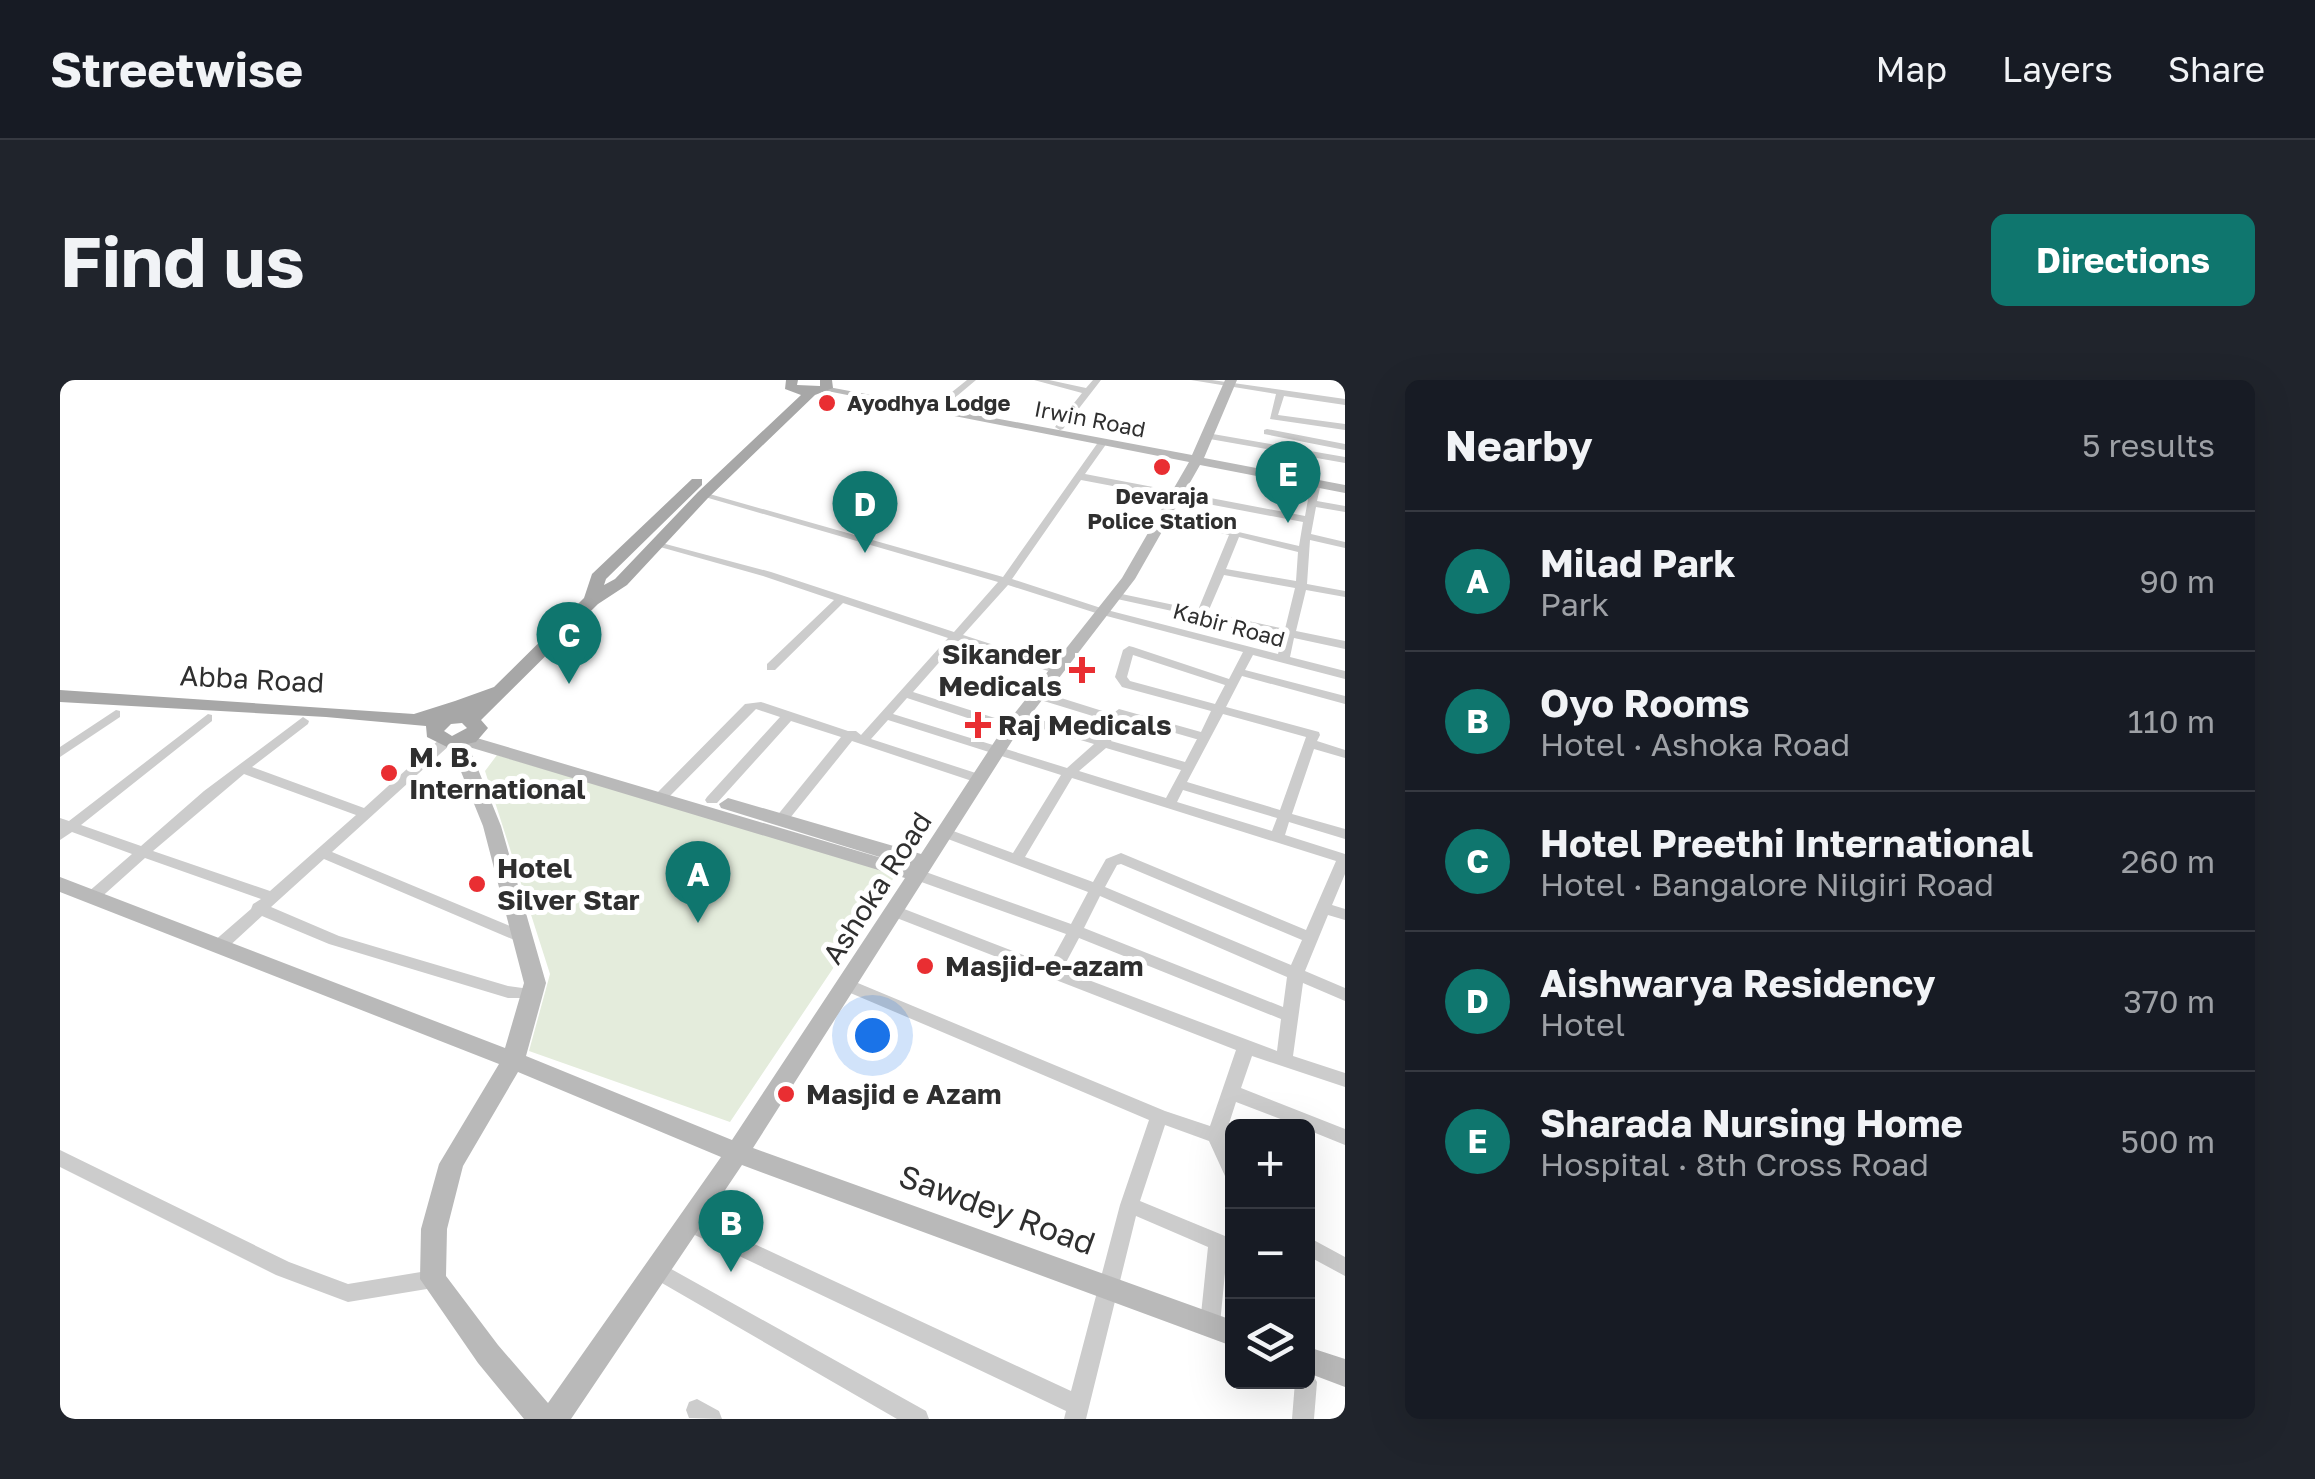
<!DOCTYPE html>
<meta charset="utf-8">
<style>
:root{--surface:#171b24;--page:#20242c;--text:#f1f3f6;--muted:#9ea1a6;--line:#363941;--accent:#0f766e}
body{margin:0;font-family:"Golos Text",sans-serif;background:var(--page);color:var(--text)}
.controls{position:absolute;right:30px;bottom:30px;display:grid;overflow:hidden;border-radius:15px;box-shadow:0 10px 40px #0002}
.controls button{width:90px;height:90px;display:grid;place-items:center;padding:0;border:0;border-bottom:2px solid var(--line);background:var(--surface);color:var(--text);font:50px sans-serif}
.you{position:absolute;left:812px;top:655px;width:35px;height:35px;margin:-25px;border:8px solid #fff;border-radius:50%;background:#1a73e8;box-shadow:0 0 0 15px #1a73e833}
.badge{display:grid;place-items:center;width:65px;height:65px;border-radius:50%;background:var(--accent);color:#fff;font-size:32px;font-weight:700}
.pin{position:absolute;translate:-50% -82px;filter:drop-shadow(0 2px 5px #0008)}
.pin::after{content:'';position:absolute;top:52px;width:35px;height:30px;background:inherit;clip-path:polygon(0 0,100% 0,50% 100%)}
.list{margin:0;padding:0;list-style:none}
h2{display:flex;justify-content:space-between;align-items:center;height:130px;margin:0;padding:0 40px;font-size:42px}
h2 small{font-size:32px;font-weight:400;color:var(--muted)}
.list li{display:grid;grid-template-columns:65px 1fr auto;gap:30px;align-items:center;box-sizing:border-box;height:140px;padding:0 40px;border-top:2px solid var(--line)}
.list b{display:block;font-size:38px;white-space:nowrap}
.list p{margin:0;font-size:32px;white-space:nowrap;color:var(--muted)}
.list em{font-size:32px;font-style:normal;color:var(--muted)}
.icon{flex:none;width:55px;height:55px;fill:none;stroke:currentColor;stroke-width:2;stroke-linecap:round;stroke-linejoin:round}
.map{position:relative;flex:none;width:1285px;height:1039px;overflow:hidden;border-radius:15px}
header{display:flex;align-items:center;gap:60px;box-sizing:border-box;height:140px;padding:0 50px;background:var(--surface);border-bottom:2px solid var(--line)}
header strong{font-size:48px}
nav{display:flex;gap:55px;margin-inline-start:auto;font-size:35px}
.intro{display:flex;align-items:center;justify-content:space-between;box-sizing:border-box;height:240px;padding:0 60px}
h1{margin:0;font-size:70px}
.button{padding:25px 45px;border-radius:15px;background:var(--accent);color:#fff;font-size:35px;font-weight:700}
main{display:flex;gap:60px;padding:0 60px}
aside{flex:1;background:var(--surface);border-radius:15px;box-shadow:0 10px 40px #0002}
.map>svg:first-child{display:block}
</style>
<header>
<strong>Streetwise</strong>
<nav><a>Map</a><a>Layers</a><a>Share</a></nav>
</header>
<div class="intro"><h1>Find us</h1><a class="button">Directions</a></div>
<main>
<div class="map">
<svg width="1285" height="1039" viewBox="0 0 1285 1039">
<rect width="100%" height="100%" fill="#fff"/>
<path fill="#e4ecdc" d="M437,375L837,493L670,742L469,671L490,594L425,391Z"/>
<g fill="none" stroke-linecap="round" stroke-linejoin="round">
<path fill="#ccc" fill-rule="evenodd" d="M907,0H916L878,32H872V28Z
M974,0H989L1026,8L1033,0H1041L1003,49L1000,50L995,47L1022,13Z
M1131,0H1152L1285,19V25L1224,16L1218,35L1285,44V50L1210,39L1216,14Z
M1207,49L1285,64V70L1204,54V50Z
M1147,53L1285,77V83L1144,58V54Z
M1042,60L1047,63L1025,94L1245,136L1251,103L1256,100L1261,103L1257,121L1285,126V132L1256,127L1251,154L1285,162V168L1250,160L1247,204L1285,211V217L1246,210L1236,251L1285,261V269L1234,258L1230,277L1285,291V299L1193,275L1185,290L1285,316V324L1182,296L1166,327L1259,352L1260,355L1257,361L1285,370V378L1254,369L1232,434L1285,449V459L1229,442L1225,455L1285,474V494L1272,525L1285,529V540L1268,535L1245,591L1285,608V621L1243,603L1233,676L1285,693V707L1192,676L1181,708L1285,749V765L1248,750V746H1239L1176,722L1165,756L1172,772V798L1165,796L1149,761L1105,745L1080,821L1165,856L1168,862L1160,944L1157,951L1150,954L1143,951L1140,944L1148,867L1076,836L1026,1039H1004L1006,1031L620,848L617,842L620,836L627,834L634,836L1011,1011L1060,825L1089,740L781,609L779,605L781,601H793L1105,731L1150,746L1176,670L829,535L826,531L829,527H839L989,585L1006,554L853,499L851,495L853,491H863L1011,544L1028,512L880,456L878,453L885,448L953,473L1001,395L828,340L811,359L925,396L927,399L920,403L915,402L792,361L726,443L721,445L714,440L716,437L781,357L731,341L657,423H647L645,420L647,417L720,337L696,329L605,421H595L593,418L595,415L685,324L701,322L788,351H796L801,355L888,258L783,223L715,290H707V284L774,220L703,196L593,165L598,162L711,192L894,252L938,202L638,115L646,113L943,197L1039,61ZM1021,100L1243,142L1239,166L1101,134V138L1169,155L1138,230L1057,213L1051,216L1057,219L1135,236L1132,243L1138,246L1142,245L1146,238L1223,255L1218,274L1047,230L952,199ZM1179,157L1238,172L1236,201L1166,189ZM1164,195L1235,208L1225,249L1148,232ZM948,205L1039,234L1183,272L1169,299L1073,267L1069,266L1063,270L1055,297L1062,307L1151,331L1141,352L1059,329L1052,334L982,312H974V318L1049,341L1040,357L964,335H956V341L1034,364L1007,388L833,334L847,318L947,351H957L958,348L957,345L853,312L898,261L994,293H1002V287L903,255ZM1073,275L1165,305L1155,324L1070,301L1067,297ZM1163,334L1246,357L1220,430L1127,402ZM1063,338L1136,359H1137L1125,382L1051,361ZM1046,368L1121,390L1106,418L1019,391ZM1012,398L1276,481L1246,550L1061,473L1046,479L1033,502L965,477ZM1123,410L1217,438L1212,451L1117,422ZM1061,484L1242,560L1231,585L1045,507L1057,485ZM1040,516L1227,597L1223,627L1024,548ZM1019,558L1221,639L1217,671L1002,590Z
M56,330L60,331V337L0,377V367Z
M148,334L152,335V341L21,445L81,466L144,411L243,337L249,341L248,344L192,387L304,428L381,358H391L392,361L391,364L272,472L469,554L472,558L469,562H459L264,479L211,527L279,556L448,606L477,610L479,614L477,618H448L269,564L202,536L165,570H153L151,566L153,562L191,529L193,524L201,519L85,478L37,521H27L25,517L27,513L72,474L12,452L0,460V438L9,441ZM184,394L296,435L210,511L93,471Z
M0,770L229,882L288,904L373,890L380,893L383,899L380,905L373,908L288,922L216,895L0,787Z
M1248,857L1285,877V896L1248,876Z
M595,880L866,1031L869,1039H837L588,895L585,889L588,883Z
M1248,992L1253,995L1257,1002L1254,1039H1232L1235,1002H1248Z
M637,1019L659,1031L662,1039L629,1038L626,1030L629,1022Z"/>
<path fill="#b9b9b9" fill-rule="evenodd" d="M1165,0H1177L1144,78L1285,105V113L1140,85L1075,199L959,350L693,768L1172,940V966L682,785L511,1039H464L418,983L360,899L361,849L379,784L439,684L0,512V497L445,668L464,603L423,446L389,362L392,358L410,356L852,487L661,428L659,424L668,418L861,474L946,344L1062,198L1129,82L767,11L761,8L763,6L1132,75ZM409,367L845,498L672,760L466,676L486,603L441,446ZM458,692L661,777L488,1023L438,965L386,896L387,849L403,786Z
M1248,967L1285,979V1007L1248,993Z"/>
<path fill="#a7a7a7" fill-rule="evenodd" d="M726,0H738L737,5L760,6V0H772L773,8L755,15L648,118L567,205L538,224L421,340L428,348L416,362L389,368L367,357L366,346L266,337L0,322V310L354,334L395,321L434,307L524,218L532,194L632,99H642V105L546,199L544,205L555,199L638,112L741,15L725,9ZM402,343L407,348L392,356L384,351L391,344Z"/>
</g>
<g fill="#e92e32" stroke="#fff" stroke-width="4">
<circle cx="767" cy="23" r="10"/>
<circle cx="1102" cy="87" r="10"/>
<path d="M1017 275h10v10h10v10h-10v10h-10v-10h-10v-10h10z"/>
<path d="M913 330h10v10h10v10h-10v10h-10v-10h-10v-10h10z"/>
<circle cx="329" cy="393" r="10"/>
<circle cx="417" cy="504" r="10"/>
<circle cx="865" cy="586" r="10"/>
<circle cx="726" cy="714" r="10"/>
</g>
<g text-anchor="middle" stroke-width="10" stroke-linejoin="round" paint-order="stroke">
<g font-size="22" font-weight="bold" fill="#2f2f2f" stroke="#fff" text-anchor="start">
<text x="787" y="31">Ayodhya Lodge</text>
<text x="1102" y="124" text-anchor="middle">Devaraja<tspan x="1102" dy="25">Police Station</tspan></text>
</g>
<g font-size="22" fill="#2f2f2f" stroke="#fff">
<text transform="translate(1030 39) rotate(11)" y="8">Irwin Road</text>
<text transform="translate(1169 245) rotate(15)" y="8">Kabir Road</text>
</g>
<g font-size="28" font-weight="bold" fill="#2f2f2f" stroke="#fff" text-anchor="start">
<text x="1002" y="284" text-anchor="end">Sikander<tspan x="1002" dy="32">Medicals</tspan></text>
<text x="938" y="355">Raj Medicals</text>
<text x="349" y="387">M. B.<tspan x="349" dy="32">International</tspan></text>
<text x="437" y="498">Hotel<tspan x="437" dy="32">Silver Star</tspan></text>
<text x="885" y="596">Masjid-e-azam</text>
<text x="746" y="724">Masjid e Azam</text>
</g>
<g font-size="28" fill="#2f2f2f" stroke="#fff">
<text transform="translate(192 299) rotate(3)" y="10">Abba Road</text>
<text transform="translate(817 508) rotate(-57)" y="10">Ashoka Road</text>
</g>
<g font-size="32" fill="#2f2f2f" stroke="#fff">
<text transform="translate(937 830) rotate(20)" y="11">Sawdey Road</text>
</g>
</g>
</svg>
<div class="controls">
<button>+</button>
<button>−</button>
<button><svg class="icon" aria-label="layers" viewBox="0 0 24 24"><path d="M12 4l9 5-9 5-9-5zM3 14l9 5 9-5"/></svg></button>
</div>
<div class="you"></div>
<div class="pin badge" style="left:638px;top:543px">A</div>
<div class="pin badge" style="left:671px;top:892px">B</div>
<div class="pin badge" style="left:509px;top:304px">C</div>
<div class="pin badge" style="left:805px;top:173px">D</div>
<div class="pin badge" style="left:1228px;top:143px">E</div>
</div>
<aside>
<h2>Nearby<small>5 results</small></h2>
<ul class="list">
<li><span class="badge">A</span><div><b>Milad Park</b><p>Park</p></div><em>90 m</em></li>
<li><span class="badge">B</span><div><b>Oyo Rooms</b><p>Hotel · Ashoka Road</p></div><em>110 m</em></li>
<li><span class="badge">C</span><div><b>Hotel Preethi International</b><p>Hotel · Bangalore Nilgiri Road</p></div><em>260 m</em></li>
<li><span class="badge">D</span><div><b>Aishwarya Residency</b><p>Hotel</p></div><em>370 m</em></li>
<li><span class="badge">E</span><div><b>Sharada Nursing Home</b><p>Hospital · 8th Cross Road</p></div><em>500 m</em></li>
</ul>
</aside>
</main>
